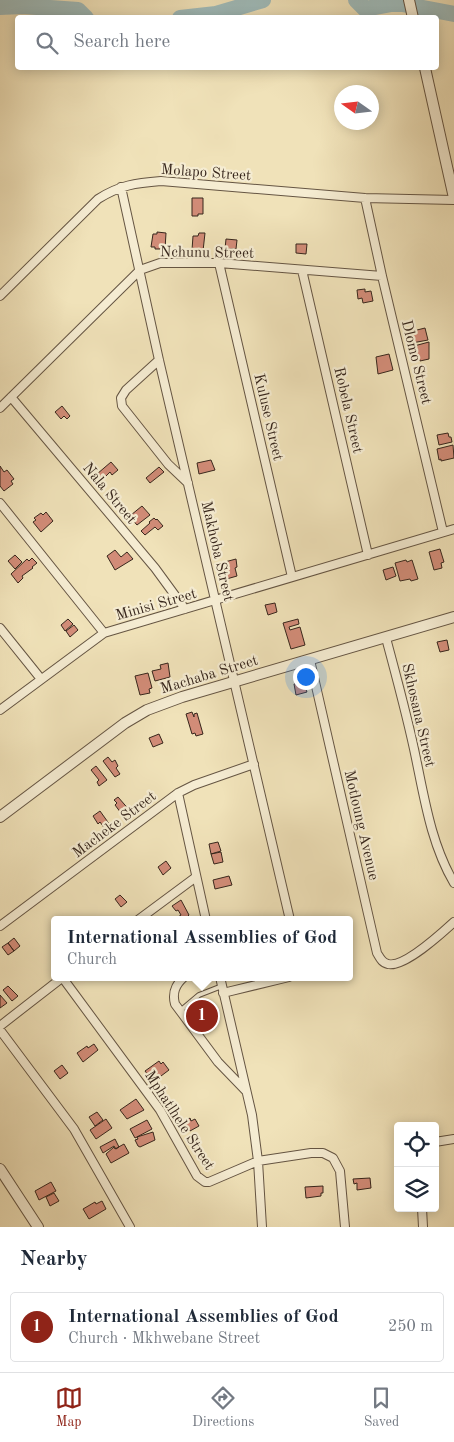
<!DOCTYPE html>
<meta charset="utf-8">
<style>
:root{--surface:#fff;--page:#f6f6f7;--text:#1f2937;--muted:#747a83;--line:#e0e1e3;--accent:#8f2418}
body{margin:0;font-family:"Old Standard TT",serif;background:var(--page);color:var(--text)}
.controls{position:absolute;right:15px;bottom:15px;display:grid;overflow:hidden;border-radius:5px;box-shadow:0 2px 12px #0003}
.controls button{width:45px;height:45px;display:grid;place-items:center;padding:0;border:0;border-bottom:1px solid var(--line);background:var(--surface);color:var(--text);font:25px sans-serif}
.compass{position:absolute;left:334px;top:85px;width:45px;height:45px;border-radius:50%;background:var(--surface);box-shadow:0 2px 12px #0003;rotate:284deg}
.you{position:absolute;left:305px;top:676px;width:18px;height:18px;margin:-12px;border:4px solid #fff;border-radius:50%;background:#1a73e8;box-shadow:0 0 0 8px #1a73e833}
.badge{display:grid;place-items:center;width:32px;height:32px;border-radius:50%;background:var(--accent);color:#fff;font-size:16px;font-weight:700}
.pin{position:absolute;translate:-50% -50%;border:2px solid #fff;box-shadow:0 1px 5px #0006}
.popup{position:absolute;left:51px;top:916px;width:302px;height:65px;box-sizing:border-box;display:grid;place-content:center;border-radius:5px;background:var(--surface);filter:drop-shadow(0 1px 4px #0005);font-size:16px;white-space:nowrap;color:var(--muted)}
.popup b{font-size:19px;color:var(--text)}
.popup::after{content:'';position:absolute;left:50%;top:100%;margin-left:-10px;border:10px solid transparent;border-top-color:var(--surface)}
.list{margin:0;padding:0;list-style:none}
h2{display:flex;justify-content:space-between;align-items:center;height:65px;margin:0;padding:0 20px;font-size:21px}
h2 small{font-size:16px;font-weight:400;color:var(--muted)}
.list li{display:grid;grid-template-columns:32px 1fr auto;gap:15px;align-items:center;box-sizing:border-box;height:70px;margin:0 10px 10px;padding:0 10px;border:1px solid var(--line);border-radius:5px}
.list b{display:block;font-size:19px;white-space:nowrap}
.list p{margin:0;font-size:16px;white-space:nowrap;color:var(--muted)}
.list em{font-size:16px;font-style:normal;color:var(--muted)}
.icon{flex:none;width:28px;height:28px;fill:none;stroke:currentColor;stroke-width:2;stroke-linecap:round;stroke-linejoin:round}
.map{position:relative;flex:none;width:454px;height:1227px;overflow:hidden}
.search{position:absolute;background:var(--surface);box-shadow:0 2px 12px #0003;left:15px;right:15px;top:15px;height:55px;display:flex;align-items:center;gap:12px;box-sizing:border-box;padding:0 18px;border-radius:5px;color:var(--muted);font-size:19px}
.sheet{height:145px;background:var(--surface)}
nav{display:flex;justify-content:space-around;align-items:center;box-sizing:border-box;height:70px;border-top:1px solid var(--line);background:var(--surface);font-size:14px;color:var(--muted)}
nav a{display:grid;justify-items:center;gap:2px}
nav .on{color:var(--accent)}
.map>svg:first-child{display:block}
</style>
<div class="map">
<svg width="454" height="1227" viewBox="0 0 454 1227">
<rect width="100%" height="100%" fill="#f0e2b9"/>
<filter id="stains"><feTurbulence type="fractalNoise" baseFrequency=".004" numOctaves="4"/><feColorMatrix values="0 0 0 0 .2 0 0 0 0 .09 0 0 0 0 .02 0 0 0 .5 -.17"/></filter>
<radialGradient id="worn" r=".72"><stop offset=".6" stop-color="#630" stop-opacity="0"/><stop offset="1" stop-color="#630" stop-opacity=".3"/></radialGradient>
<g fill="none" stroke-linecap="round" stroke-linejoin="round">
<path stroke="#9fbbba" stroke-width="16" d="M356,0L365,9L397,3L454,14
M0,7L23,6L78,10L86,18
M180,18L216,14L263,0"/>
</g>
<path fill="#d28c78" stroke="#37261c" d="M192,198H203V214H198V216H192Z
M157,232L166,233L165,249H155V247H151L153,234H157Z
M199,233H205L203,251L192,250L193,236H198Z
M226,239L237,240L236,249H225Z
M296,244H307L306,254L296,253Z
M365,289V292L371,291L373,301L363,303L362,298L358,299L357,290Z
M425,328L428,340L412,343L409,332Z
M429,342V359L420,361L419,356L416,357L414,346Z
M389,354L393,370L378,374L376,357Z
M62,406L70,416L67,419L64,416L61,419L55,412Z
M448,433L449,437H451L452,442L439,445L437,435Z
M453,445L454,458L441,461V459L439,460L437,449Z
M211,460L215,470L199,474L197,463Z
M111,462L118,470L112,475L110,472L102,480L97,474Z
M0,466L4,472L7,470L14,479L11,481L13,484L4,491L0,486Z
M159,467L164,472L150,483L146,478Z
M142,506L150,515L137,525L131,518L133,517L131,515Z
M46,512L53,521L41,532L33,522L36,520L34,518L41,513L43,515Z
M154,518L156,520L157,519L163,526L158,530L155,527L145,535L141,531L150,523L149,522Z
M440,549L444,562L441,563L442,568L434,570L429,552Z
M115,550L121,557L127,552L133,559L115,570L107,556Z
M15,555L22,562L15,569L8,561Z
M32,558L37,563L32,567L33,568L22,576L23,578L18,583L11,574L27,559L29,561Z
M236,559L237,567L235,568L237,576L223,580L221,563Z
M406,560L407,562L412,560L418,579L411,581L410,579L400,581L395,563Z
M393,567L396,576L386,580L383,570Z
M275,603L277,612L268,615L265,605Z
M68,619L73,624L65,631L61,625Z
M298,619L299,624L289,627L290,630L300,627L305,645L291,649L283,623Z
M74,625L78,630L70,637L66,631Z
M447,640L449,650L440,652L437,642Z
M168,663L170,677L155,681L152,671L161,669L160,665Z
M148,673L152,688L149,689L150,693L140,695L135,676Z
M303,682L307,692L296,695L294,684Z
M192,712L194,717V714L197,713L203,734L196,736L195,733L192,734L186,714Z
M159,734L163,743L153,747L149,738Z
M108,757L112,762L115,760L118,766L116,768L120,774L115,777L103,761Z
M96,766L107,780L99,786L97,782L99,780L91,770Z
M118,797L131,812L124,817L115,805L117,803L114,800Z
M100,811L110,825L105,829L100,822L98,824L93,816Z
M218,842L221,851L211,854L209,844Z
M221,852L223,862L214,864L211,854Z
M166,861L171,868L163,875L158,867Z
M229,876L232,885L215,889L213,880Z
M120,895L127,902L121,907L115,899Z
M181,900L189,915L184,920H180L178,917L181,915L178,910L176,911L172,906Z
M14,938L20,946L14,951L8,943Z
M8,943L14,951L8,955L2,947Z
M8,986L18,996L12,1001L3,990Z
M0,995L7,1003L0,1008Z
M204,999L210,1006L207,1009L216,1021L204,1031L189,1011Z
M94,1044L98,1050L83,1062L77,1053L87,1046L88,1048Z
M159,1061L161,1064L163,1062L169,1070L153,1082L145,1071Z
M62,1065L68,1073L60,1079L54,1071Z
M136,1099L144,1110L127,1119L120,1110Z
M97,1112L103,1120L95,1126L89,1117Z
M190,1118L191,1121L195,1119L199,1126L190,1131L188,1127L183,1130L180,1125Z
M106,1119L112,1128L96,1139L90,1130Z
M147,1120L152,1129L135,1138L130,1129Z
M153,1132L155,1140L140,1147L138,1146L135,1140L138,1139L137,1137Z
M115,1139L119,1147L116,1149L114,1146L103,1153L100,1147Z
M124,1144L129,1153L111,1163L106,1154L114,1147L115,1149Z
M370,1178L371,1188L357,1190V1183L354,1184L353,1179Z
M51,1182L56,1191L39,1200L35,1191Z
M323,1186V1193H321V1196L306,1198L305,1187Z
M54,1193L59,1201L50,1206L46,1197Z
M102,1201L106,1209L89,1219L83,1209L95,1202L96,1204Z"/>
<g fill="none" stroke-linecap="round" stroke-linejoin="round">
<defs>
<path id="service" d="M180,1011L199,995L222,986"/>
<path id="minor" d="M121,187L159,360L290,920
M365,198L382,276L443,532
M219,263L292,577
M302,270L368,555
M0,296L98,199C120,185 136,183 161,181L365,198L454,200
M159,360L126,390L121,398L122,406L168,464L188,483
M11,397L155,568L185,609
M0,408L140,270L160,263H219L382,276
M0,503L104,633
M0,628L41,679
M386,638C396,675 406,712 414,749C424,795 430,842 454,883
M310,660L377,953C380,958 382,963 388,964C404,968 442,933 454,922
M0,710L104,633L454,529
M178,793L206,920
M138,920L196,877
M0,926L178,793L194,785L254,764
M62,977L160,1110L197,1176L205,1182H209L258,1161L311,1153H323L333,1158L340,1171L345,1227
M184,977C175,985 172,993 175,1004L218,1062L246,1091
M220,977L252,1115L258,1161L262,1227
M223,993L289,977
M0,1026L63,977
M0,1030L74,1129L130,1227
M435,1142L454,1139
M422,1208L423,1227"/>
<path id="tertiary" d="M409,0L413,18
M425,68L454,198
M0,817L125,723L147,710L182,697L454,617
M0,1169L38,1227"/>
</defs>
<use href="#service" stroke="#655543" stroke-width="6"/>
<use href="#minor" stroke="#655543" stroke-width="10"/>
<use href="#tertiary" stroke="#655543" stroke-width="12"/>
<use href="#service" stroke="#f5ecd2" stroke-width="4"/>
<use href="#minor" stroke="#f5ecd2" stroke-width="8"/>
<use href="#tertiary" stroke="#f5ecd2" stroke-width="10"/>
</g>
<g text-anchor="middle" stroke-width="4.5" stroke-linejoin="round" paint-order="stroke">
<g font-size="15" fill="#37261c" stroke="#f5ecd2">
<text transform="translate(206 172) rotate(4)" y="5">Molapo Street</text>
<text transform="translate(207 252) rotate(1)" y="5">Nchunu Street</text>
<text transform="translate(417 362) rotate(76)" y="5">Dlomo Street</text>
<text transform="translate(349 410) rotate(77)" y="5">Robela Street</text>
<text transform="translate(269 417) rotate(77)" y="5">Kuluse Street</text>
<text transform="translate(110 493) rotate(50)" y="5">Nala Street</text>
<text transform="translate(218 551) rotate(77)" y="5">Makhoba Street</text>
<text transform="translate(156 604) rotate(-16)" y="5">Minisi Street</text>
<text transform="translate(209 674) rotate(-17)" y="5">Machaba Street</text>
<text transform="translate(419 715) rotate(77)" y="5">Skhosana Street</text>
<text transform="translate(114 824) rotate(-37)" y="5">Macheke Street</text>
<text transform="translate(362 825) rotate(77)" y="5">Motloung Avenue</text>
<text transform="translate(180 1120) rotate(57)" y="5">Mphatlhele Street</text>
</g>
</g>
<rect width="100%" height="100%" filter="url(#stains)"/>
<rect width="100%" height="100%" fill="url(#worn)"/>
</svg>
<div class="controls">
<button><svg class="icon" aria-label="locate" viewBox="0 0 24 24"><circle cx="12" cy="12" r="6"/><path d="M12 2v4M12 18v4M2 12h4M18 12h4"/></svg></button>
<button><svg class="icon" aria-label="layers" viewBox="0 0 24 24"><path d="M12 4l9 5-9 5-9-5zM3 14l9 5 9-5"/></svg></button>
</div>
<svg class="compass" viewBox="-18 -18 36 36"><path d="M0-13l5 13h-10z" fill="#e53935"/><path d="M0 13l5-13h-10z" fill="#747a83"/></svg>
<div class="you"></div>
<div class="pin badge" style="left:202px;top:1016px">1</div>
<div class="popup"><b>International Assemblies of God</b>Church</div>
<div class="search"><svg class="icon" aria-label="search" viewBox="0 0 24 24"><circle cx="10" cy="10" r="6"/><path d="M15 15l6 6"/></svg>Search here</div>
</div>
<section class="sheet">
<h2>Nearby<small></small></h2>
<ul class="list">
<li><span class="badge">1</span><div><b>International Assemblies of God</b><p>Church · Mkhwebane Street</p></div><em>250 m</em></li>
</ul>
</section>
<nav>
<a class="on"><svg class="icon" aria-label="map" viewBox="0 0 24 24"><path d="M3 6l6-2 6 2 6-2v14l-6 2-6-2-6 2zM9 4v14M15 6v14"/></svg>Map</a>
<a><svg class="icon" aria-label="directions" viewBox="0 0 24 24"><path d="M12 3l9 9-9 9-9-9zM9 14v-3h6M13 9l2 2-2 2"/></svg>Directions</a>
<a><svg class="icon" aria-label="saved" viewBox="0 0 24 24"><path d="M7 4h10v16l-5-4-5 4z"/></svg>Saved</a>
</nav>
